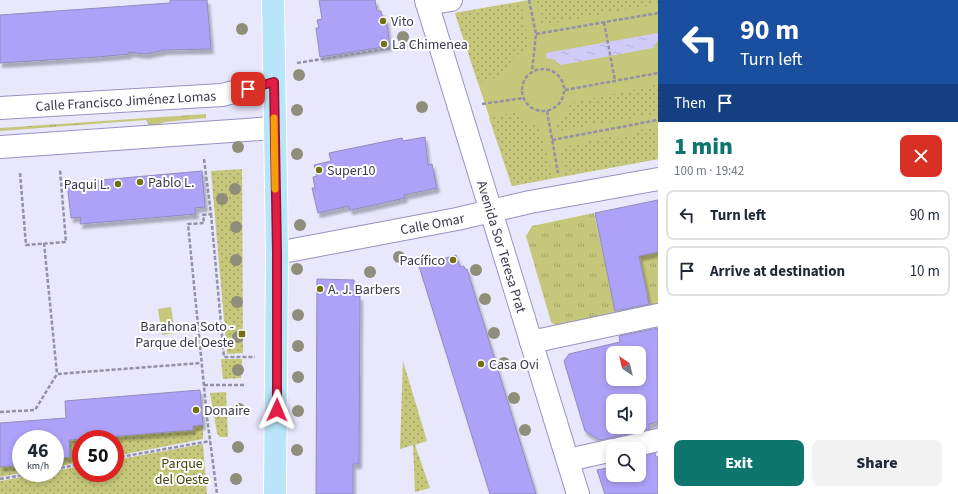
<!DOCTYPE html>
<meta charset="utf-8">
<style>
:root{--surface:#fff;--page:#f2f2f3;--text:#1f2937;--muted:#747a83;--line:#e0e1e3;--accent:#0f766e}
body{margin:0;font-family:"Source Sans 3",sans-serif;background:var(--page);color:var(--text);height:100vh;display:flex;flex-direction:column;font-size:15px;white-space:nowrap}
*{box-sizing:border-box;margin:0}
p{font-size:13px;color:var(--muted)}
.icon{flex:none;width:22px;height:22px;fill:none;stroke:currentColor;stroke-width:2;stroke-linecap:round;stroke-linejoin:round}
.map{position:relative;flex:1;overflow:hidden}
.panel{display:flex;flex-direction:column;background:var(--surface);width:300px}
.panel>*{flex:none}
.banner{background:#1a4fa0;color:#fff;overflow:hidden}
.needle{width:26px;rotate:325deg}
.buttons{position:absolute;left:606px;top:346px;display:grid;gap:8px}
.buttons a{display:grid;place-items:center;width:40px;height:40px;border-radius:8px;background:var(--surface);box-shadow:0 2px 6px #0003;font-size:20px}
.speed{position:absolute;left:12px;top:430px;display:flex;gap:8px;font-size:20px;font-weight:700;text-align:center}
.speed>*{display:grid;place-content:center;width:52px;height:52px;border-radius:50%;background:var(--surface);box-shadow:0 2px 6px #0003;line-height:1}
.speed small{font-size:10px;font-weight:400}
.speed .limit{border:6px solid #d22;background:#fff;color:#111}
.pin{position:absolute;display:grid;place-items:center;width:34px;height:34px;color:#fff;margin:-17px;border-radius:8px;box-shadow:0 2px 6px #0006}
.me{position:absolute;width:44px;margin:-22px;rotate:1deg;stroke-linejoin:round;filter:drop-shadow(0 0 3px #0008)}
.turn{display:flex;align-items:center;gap:14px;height:84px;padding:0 16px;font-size:18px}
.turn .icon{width:52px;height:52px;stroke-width:2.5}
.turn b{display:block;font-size:28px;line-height:34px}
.then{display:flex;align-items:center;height:38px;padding:0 16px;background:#0003;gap:8px;font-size:15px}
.round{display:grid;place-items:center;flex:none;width:42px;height:42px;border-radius:8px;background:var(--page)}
.summary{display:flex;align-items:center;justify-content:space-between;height:68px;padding:0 16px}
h1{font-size:24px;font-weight:800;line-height:30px;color:var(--accent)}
.primary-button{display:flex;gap:8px;margin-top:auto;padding:8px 16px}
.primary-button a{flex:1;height:46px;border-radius:8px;background:var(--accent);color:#fff;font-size:16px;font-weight:800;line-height:46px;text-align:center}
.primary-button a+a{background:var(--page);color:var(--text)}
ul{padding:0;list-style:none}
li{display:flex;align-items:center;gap:12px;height:50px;margin:0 8px 6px;padding:0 8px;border:2px solid var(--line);border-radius:8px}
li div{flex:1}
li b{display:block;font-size:15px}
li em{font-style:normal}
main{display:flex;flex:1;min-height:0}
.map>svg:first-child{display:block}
.grass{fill:url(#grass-tufts)}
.park{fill:#c5c77a}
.garden{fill:url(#garden-dots)}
.water{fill:url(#water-ripples)}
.building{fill:#ada2f7;stroke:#918cbc;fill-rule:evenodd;filter:url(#shadow)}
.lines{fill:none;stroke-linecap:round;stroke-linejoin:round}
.minor-casing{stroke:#9792c2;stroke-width:24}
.major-casing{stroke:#fff;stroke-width:24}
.path{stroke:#9391a6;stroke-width:2.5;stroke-dasharray:4 2;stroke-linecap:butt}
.minor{stroke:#fff;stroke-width:22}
.major{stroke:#b8e5fa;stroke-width:22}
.tree{fill:#8e8e7a}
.route-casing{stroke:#92132f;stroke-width:10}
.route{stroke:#e11d48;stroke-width:7}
.slow{stroke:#f59e0b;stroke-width:7}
.poi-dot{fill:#717114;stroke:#fff;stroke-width:1.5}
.labels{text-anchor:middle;stroke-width:4;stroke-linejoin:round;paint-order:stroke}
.poi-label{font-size:14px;fill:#3b394e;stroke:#fff;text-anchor:start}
.street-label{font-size:14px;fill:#3b394e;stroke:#fff}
.park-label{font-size:14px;fill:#454510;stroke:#fff}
</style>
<main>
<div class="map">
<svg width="658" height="494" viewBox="0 0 658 494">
<defs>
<pattern id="grass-tufts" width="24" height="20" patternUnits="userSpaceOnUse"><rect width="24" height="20" fill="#c5c77a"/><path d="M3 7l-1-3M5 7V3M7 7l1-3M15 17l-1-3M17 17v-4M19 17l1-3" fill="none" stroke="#a1a366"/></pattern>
<pattern id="garden-dots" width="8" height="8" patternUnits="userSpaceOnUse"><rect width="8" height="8" fill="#c5c77a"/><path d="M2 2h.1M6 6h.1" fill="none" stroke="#a1a366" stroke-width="1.8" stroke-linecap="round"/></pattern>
<pattern id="water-ripples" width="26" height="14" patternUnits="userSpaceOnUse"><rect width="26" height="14" fill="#d0ccf7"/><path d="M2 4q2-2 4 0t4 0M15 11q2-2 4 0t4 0" fill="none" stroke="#b4b0d5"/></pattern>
<filter id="shadow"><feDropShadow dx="2.5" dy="4.5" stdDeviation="1" flood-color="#0004"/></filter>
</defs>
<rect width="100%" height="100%" fill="#e8e7fc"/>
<path class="grass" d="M206 114V118L165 122 150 127 146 120 0 131V128Z
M594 213 616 315 560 328 551 322 526 236 532 226Z
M658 252V306L650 308 639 256Z"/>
<path class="park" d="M529 0H658V159L512 186 455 13Z
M171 307 175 333 162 335 158 309Z"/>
<path class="garden" d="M536 0H658V4L542 25Z
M521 2 529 46 512 59 505 75 478 83 455 13Z
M656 85 658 87V114L558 131 556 124 564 116 571 103Z
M516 112 525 120 540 128 553 178 512 186 489 118Z
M658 126V159L565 176 559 147 588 144V141L614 135 615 139 636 134 635 131Z
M242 169 243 353 227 354 211 171Z
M221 359H242L241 378 223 379Z
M403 361 427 441 415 445 430 488 415 492 413 445 400 449Z
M226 392 228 437H220L217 433 210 393Z
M203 425V439L115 456V439H84L193 430V426Z
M77 437 78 440 81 439V462L55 467V462H61V458L70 457 68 438Z
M203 444 207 494H0V481L45 473H55V471L81 466V473H115V460Z
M21 465V473L0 477V467Z"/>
<path class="water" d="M658 33V40L653 48 561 65 554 60 547 58 546 53Z"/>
<path class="building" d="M170 0H207L211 49 165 50 146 54 129 52V54L97 57 0 63V15L170 3Z
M319 0H375L377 11H381L383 19 386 18 390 46 320 57 316 28H319L317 20 322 19Z
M425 137 428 165 432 164 437 188 404 195 405 198 370 206 350 210 349 206 318 213 312 188H315L313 177 317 176 314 165 331 161 329 153 402 138 403 141Z
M202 171 205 207 195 208 196 214 80 224 81 217 71 218 67 183Z
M658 200V252L639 256 649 304 615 311 595 213Z
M456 255 460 267 464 266 465 269H467L536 494H490L419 266Z
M317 279 354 280V296H360L359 464H353V494H316Z
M658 328V422L649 424 650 429 600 440 585 431 564 361 569 354 620 342 619 336ZM613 353H639V379H613ZM613 401H639V427H613Z
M200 390 203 425 193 426V430L69 440 70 457 61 458V462H55V439H21V465L0 467V423L66 418 65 401Z
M655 453 656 457H658V494H605L597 470 613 467V475H639V457Z"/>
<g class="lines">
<g class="minor-casing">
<g id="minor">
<path id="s1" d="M426 0 578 494"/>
<path d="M427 4 451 0"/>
<path id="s2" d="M0 108 222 95 273 82"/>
<path d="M0 147 274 128"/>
<path id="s3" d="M277 253 457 219 530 202 658 179"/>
<path d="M531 342 658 315"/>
<path d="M619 449 658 440"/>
<path d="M568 460 613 450"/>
</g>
</g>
<g class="major-casing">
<path id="major" d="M273 0 277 253 275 494"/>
</g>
<path class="path" d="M529 0 536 34 532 71
M604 22 615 81
M536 34 658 13
M297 63 416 44
M522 90a21 21 0 1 1 42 0a21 21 0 1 1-42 0Z
M565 90 658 73
M482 104 523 98
M547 111 558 173
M552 140 658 120
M204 159 211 214 203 215 204 223 188 224 207 417 217 494
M20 173 26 245 66 242 60 170
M211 214 224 357H255
M44 243 57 374
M204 385H246
M0 412 35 410 57 374 201 363
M115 458 210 441
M55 469 81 464
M0 479 34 473"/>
<use href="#minor" class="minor"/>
<use href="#major" class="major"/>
</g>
<g class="tree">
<circle cx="242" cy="29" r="6"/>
<circle cx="403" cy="37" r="6"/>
<circle cx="299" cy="75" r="6"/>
<circle cx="422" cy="107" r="6"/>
<circle cx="297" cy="110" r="6"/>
<circle cx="238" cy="147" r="6"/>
<circle cx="297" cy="154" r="6"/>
<circle cx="235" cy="189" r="6"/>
<circle cx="222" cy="199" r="6"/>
<circle cx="300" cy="225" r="6"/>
<circle cx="236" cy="227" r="6"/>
<circle cx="399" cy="257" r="6"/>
<circle cx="236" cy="260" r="6"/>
<circle cx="297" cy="269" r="6"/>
<circle cx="476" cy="270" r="6"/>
<circle cx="370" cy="272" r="6"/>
<circle cx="485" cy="299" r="6"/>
<circle cx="237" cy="302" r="6"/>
<circle cx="298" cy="315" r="6"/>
<circle cx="494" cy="333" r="6"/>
<circle cx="238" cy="337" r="6"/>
<circle cx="298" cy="346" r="6"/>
<circle cx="504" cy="363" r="6"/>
<circle cx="238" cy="370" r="6"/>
<circle cx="298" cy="377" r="6"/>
<circle cx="514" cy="398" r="6"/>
<circle cx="239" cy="409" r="6"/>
<circle cx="298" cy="411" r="6"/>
<circle cx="525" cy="430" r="6"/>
<circle cx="238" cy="447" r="6"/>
<circle cx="297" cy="450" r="6"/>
<circle cx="236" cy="479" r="6"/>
</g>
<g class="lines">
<g class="route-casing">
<path id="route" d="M248 89 274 82 277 253V410"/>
</g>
<use href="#route" class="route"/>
<path class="slow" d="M274 118 275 189"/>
</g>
<g class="poi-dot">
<circle cx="383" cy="21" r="4"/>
<circle cx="384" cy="44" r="4"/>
<circle cx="319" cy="170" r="4"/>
<circle cx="140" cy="182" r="4"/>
<circle cx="118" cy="184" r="4"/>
<circle cx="453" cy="260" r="4"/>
<circle cx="320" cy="289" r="4"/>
<rect x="238" y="330" width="8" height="8" rx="2"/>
<circle cx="481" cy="364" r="4"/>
<circle cx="196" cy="410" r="4"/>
</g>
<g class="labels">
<g class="poi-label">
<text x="391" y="26">Vito</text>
<text x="392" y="49">La Chimenea</text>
<text x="327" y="175">Super10</text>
<text x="148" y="187">Pablo L.</text>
<text x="110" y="189" text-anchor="end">Paqui L.</text>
<text x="445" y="265" text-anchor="end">Pacífico</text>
<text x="328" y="294">A. J. Barbers</text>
<text x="234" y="331" text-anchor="end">Barahona Soto -<tspan x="234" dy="16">Parque del Oeste</tspan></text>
<text x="489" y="369">Casa Ovi</text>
<text x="204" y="415">Donaire</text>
</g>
<g class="street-label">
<text dy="5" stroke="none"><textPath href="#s2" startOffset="126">Calle Francisco Jiménez Lomas</textPath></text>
<text dy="5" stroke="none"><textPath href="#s3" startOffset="158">Calle Omar</textPath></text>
<text dy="5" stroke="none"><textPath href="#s1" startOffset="258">Avenida Sor Teresa Prat</textPath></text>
</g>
<g class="park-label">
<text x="182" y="468">Parque<tspan x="182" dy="16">del Oeste</tspan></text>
</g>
</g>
</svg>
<div class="buttons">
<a><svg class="needle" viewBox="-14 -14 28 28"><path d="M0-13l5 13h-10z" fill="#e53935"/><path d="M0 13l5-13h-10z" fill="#747a83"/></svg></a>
<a><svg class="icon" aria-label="sound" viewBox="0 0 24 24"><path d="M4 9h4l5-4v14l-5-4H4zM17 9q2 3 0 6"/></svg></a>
<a><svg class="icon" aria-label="search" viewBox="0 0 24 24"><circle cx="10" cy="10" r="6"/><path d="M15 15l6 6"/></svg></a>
</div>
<div class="speed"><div>46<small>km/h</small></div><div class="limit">50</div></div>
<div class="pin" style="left:248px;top:89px;background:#d93025"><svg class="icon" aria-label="arrive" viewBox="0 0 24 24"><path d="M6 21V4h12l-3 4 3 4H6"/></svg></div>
<svg class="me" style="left:277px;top:410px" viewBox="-20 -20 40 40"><path d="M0-17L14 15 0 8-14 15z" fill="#e11d48" stroke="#fff" stroke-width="4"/></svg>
</div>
<section class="panel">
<div class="banner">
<div class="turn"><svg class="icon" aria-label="left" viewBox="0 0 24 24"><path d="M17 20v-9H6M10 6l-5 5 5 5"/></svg><div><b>90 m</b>Turn left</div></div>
<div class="then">Then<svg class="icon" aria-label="arrive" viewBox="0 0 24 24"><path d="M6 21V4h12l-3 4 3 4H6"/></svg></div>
</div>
<div class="summary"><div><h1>1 min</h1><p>100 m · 19:42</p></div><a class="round" style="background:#d93025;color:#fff"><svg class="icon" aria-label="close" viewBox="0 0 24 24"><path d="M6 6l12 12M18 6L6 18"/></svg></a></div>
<ul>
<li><svg class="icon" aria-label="left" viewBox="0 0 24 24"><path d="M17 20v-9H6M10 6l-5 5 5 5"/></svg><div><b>Turn left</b></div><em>90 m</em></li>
<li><svg class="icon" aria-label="arrive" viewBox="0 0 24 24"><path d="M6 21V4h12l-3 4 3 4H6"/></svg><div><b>Arrive at destination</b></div><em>10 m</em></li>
</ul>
<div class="primary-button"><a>Exit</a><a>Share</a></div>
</section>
</main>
